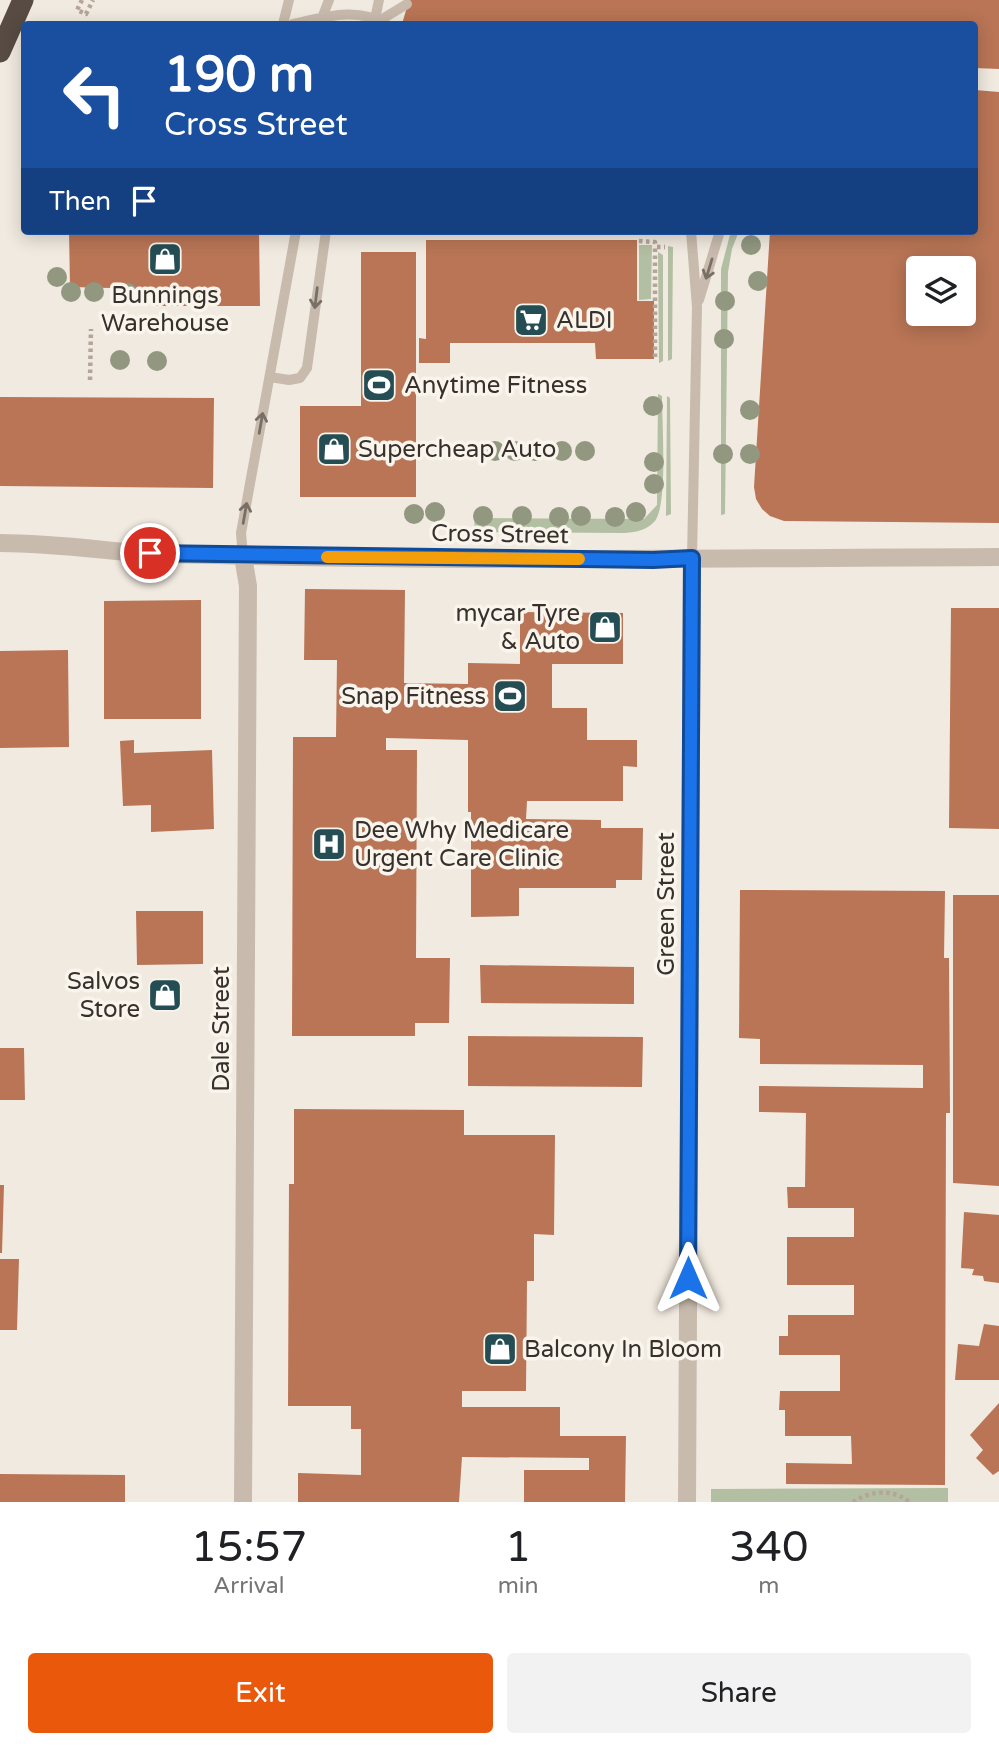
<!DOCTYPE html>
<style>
:root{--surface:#fff;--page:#f2f2f2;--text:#202124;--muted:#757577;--accent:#ea580c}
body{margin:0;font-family:"Varela Round",sans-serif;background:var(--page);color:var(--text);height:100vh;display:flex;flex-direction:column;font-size:26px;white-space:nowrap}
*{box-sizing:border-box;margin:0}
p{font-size:23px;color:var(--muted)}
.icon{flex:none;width:38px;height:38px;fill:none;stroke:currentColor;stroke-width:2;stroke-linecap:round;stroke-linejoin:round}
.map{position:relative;height:1502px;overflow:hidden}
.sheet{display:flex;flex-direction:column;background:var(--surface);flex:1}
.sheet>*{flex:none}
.guide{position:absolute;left:21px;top:21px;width:957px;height:214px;border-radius:7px;box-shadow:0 4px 18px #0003;background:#1a4fa0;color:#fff;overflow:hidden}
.buttons{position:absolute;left:906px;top:256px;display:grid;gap:14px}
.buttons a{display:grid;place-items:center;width:70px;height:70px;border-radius:7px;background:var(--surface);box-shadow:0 4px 18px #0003;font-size:35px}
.pin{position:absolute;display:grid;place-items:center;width:60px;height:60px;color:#fff;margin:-30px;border:4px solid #fff;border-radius:50%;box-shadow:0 2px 7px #0007}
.me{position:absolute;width:77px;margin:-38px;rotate:0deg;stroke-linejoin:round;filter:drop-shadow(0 0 5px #0008)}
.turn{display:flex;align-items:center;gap:24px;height:147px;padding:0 28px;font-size:32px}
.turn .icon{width:91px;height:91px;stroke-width:2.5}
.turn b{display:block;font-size:49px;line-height:60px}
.then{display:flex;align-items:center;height:66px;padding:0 28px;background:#0003;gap:14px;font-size:26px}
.eta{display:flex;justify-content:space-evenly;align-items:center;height:119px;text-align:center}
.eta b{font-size:42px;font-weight:600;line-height:49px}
.button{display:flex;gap:14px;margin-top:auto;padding:14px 28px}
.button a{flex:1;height:80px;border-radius:7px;background:var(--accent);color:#fff;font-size:28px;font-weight:600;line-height:80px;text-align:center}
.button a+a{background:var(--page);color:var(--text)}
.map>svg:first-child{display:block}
.green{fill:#b3bfa2}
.building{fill:#b97556;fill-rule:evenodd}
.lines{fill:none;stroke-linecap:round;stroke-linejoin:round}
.path{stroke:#b4a598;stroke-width:4.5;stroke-dasharray:3.5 3.5;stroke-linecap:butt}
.lane{stroke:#c8bbad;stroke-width:10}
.street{stroke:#c8bbad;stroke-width:18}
.highway{stroke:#574b43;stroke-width:21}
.tree{fill:#929780}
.oneway{stroke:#786f66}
.route-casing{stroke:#114b97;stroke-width:18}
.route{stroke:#1a73e8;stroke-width:12}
.slow{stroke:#f59e0b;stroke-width:12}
.labels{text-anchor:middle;stroke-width:7;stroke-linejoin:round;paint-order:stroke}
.poi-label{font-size:24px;fill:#37302b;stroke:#f9f4ec;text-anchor:start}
.street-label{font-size:24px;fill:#37302b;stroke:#f9f4ec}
</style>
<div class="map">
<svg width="999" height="1502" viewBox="0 0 999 1502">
<rect width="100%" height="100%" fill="#f1eae0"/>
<path class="green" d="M731 231H739L732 249 728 272 725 514 721 515V269Z
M639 245H652L651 299 639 300Z
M668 246 673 247 672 359 668 361Z
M658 252 663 255V361L659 363Z
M658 394 662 396C662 421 668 504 655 521 647 530 637 532 625 533L475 532 474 518 644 519 657 505Z
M667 396 670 398 671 514 666 516Z
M948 1488V1502H711V1489Z"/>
<path class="building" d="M409 0H999V69L975 68V24H402Z
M975 90 999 92V523L784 521 770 516 762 509 756 499 754 487 770 231H975ZM919 268H964V313H919Z
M69 231H259L260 306H152V289L70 287Z
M426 240H637V301H654V359H596L595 343H450V363H419V338L426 339Z
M361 252H416V497H300V406H361Z
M0 397 214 398 213 488 0 486Z
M305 589 405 590 404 683 468 684V663L520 664V612L623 613V664H552V708H587V740H637V767L623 766V801H527L526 819 601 820V828H643L642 880H616V888H519V916L471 917V812H468V740L386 738V750H417L416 958H450L449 1023H415V1036H292L293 737H336L337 660H304Z
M201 600V719H104V601Z
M951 608H999V829L949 828Z
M68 650 69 747 0 748V651Z
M134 740V753L212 750 214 829 151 832V805L123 806 120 741Z
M740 890 945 891 944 958H949L950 1113H946L945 1485 786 1484V1463L852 1464 851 1436H785V1410H779L780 1391H840V1355H779V1336H788V1315H854V1285H787V1237H854V1208H788L787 1187H805L806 1113 759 1112V1086L923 1088V1065L760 1064V1039L739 1038Z
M953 895H999V1186L953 1183Z
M136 911H203V964L137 965Z
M480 965 634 967V1004L481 1003Z
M468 1036 643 1037 642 1087 468 1086Z
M0 1048H24L25 1100H0Z
M294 1109 464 1110V1135H555L554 1235 534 1234V1281H527L526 1391H462V1407H560V1436H626L625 1502H524V1470H589V1458L462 1457 459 1502H298V1473L361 1475V1429H351V1406H288L289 1184H294Z
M0 1185H4L2 1253H0Z
M964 1212 999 1215V1283L984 1281 983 1276 972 1275 974 1269 961 1268Z
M0 1259H19L17 1330H0Z
M984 1324 999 1326V1380H955L958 1344 979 1346Z
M999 1403V1471L993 1475 976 1458 983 1450 970 1435Z
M0 1474 125 1475V1502H0Z"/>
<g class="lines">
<path class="path" d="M82 0 77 10 86 14 93 0
M639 241 655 242V247
M655 357V247H665
M90 380 91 329
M853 1502C869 1491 893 1488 909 1502"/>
<path class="lane" d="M322 18 329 0
M375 19 379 0
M379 21 407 4
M283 24 289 0
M293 24C322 18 357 6 384 24
M691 231 697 307 692 558
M699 300 720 231
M270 377 289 380 300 378 307 368 326 231
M243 556 241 533 296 231"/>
<path class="street" d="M0 543C43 543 84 548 126 552 156 554 186 555 216 555 477 562 738 558 999 557
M243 556 248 586 243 1502
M687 1502 692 558"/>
<path class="highway" d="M0 52 23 0"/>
</g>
<g class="tree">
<circle cx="751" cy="245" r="10"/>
<circle cx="57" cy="277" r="10"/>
<circle cx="758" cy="281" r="10"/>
<circle cx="71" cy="292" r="10"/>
<circle cx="94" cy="292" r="10"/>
<circle cx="128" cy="293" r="10"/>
<circle cx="725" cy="301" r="10"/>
<circle cx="724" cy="339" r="10"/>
<circle cx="120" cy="360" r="10"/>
<circle cx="157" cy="361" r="10"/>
<circle cx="653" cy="406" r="10"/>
<circle cx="750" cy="410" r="10"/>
<circle cx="495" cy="451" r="10"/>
<circle cx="515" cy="451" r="10"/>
<circle cx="535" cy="451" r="10"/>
<circle cx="562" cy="451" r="10"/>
<circle cx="585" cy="451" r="10"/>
<circle cx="723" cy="454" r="10"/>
<circle cx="750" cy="454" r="10"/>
<circle cx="654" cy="462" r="10"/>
<circle cx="654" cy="484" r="10"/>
<circle cx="435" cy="512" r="10"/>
<circle cx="636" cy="512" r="10"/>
<circle cx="414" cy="514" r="10"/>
<circle cx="483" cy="516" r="10"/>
<circle cx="522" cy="516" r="10"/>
<circle cx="581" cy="516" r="10"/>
<circle cx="559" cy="517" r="10"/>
<circle cx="615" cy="517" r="10"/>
</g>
<defs><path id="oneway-shaft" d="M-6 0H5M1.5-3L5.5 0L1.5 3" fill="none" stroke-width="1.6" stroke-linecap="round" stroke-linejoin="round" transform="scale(1.75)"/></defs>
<g class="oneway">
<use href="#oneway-shaft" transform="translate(709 269) rotate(107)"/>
<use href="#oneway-shaft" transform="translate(316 298) rotate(97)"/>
<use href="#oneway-shaft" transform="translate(261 423) rotate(-80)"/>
<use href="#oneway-shaft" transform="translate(245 513) rotate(-80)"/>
</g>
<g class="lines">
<g class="route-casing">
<path id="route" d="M150 553 653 560 692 558 688 1278"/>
</g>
<use href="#route" class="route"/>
<path class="slow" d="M327 557 579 559"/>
</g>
<defs>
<g id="shop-square" transform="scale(1.75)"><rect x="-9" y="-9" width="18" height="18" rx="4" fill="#254e54" stroke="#f9f4ec"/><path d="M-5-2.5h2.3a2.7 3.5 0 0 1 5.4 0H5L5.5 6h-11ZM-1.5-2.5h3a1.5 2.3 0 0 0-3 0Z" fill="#fff"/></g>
<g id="supermarket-square" transform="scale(1.75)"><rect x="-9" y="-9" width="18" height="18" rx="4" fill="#254e54" stroke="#f9f4ec"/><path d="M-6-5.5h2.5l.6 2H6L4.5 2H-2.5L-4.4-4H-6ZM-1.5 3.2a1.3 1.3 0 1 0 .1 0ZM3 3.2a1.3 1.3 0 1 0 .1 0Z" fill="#fff"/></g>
<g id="stadium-square" transform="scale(1.75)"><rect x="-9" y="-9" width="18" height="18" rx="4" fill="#254e54" stroke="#f9f4ec"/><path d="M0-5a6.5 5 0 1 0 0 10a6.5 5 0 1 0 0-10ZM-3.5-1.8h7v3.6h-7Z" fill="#fff"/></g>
<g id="hospital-square" transform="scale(1.75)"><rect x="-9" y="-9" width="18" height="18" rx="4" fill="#254e54" stroke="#f9f4ec"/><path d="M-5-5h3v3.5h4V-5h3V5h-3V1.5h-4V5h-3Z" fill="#fff"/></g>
</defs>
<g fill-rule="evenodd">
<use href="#shop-square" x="165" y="259"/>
<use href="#supermarket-square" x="531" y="320"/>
<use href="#stadium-square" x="379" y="385"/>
<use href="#shop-square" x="334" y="449"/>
<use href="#shop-square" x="605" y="627"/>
<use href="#stadium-square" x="510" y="696"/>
<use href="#hospital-square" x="329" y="844"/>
<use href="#shop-square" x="165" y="995"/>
<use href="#shop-square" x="500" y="1349"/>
</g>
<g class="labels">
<g class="poi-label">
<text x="165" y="303" text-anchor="middle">Bunnings<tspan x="165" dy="28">Warehouse</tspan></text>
<text x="556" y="328">ALDI</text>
<text x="404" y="393">Anytime Fitness</text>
<text x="358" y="457">Supercheap Auto</text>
<text x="580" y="621" text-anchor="end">mycar Tyre<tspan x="580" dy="28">&amp; Auto</tspan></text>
<text x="486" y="704" text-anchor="end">Snap Fitness</text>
<text x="354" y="838">Dee Why Medicare<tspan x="354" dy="28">Urgent Care Clinic</tspan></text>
<text x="140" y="989" text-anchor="end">Salvos<tspan x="140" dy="28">Store</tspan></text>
<text x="524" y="1357">Balcony In Bloom</text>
</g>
<g class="street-label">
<text transform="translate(500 534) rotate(1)" y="8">Cross Street</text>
<text transform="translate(666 904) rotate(-90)" y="8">Green Street</text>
<text transform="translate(221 1029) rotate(-90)" y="8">Dale Street</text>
</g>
</g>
</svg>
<div class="buttons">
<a><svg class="icon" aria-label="layers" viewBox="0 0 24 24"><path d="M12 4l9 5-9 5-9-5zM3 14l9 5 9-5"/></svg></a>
</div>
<div class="pin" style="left:150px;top:553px;background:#d93025"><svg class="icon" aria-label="arrive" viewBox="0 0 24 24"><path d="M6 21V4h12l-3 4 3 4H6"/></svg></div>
<svg class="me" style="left:688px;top:1278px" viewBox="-20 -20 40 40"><path d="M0-17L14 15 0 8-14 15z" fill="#1a73e8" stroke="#fff" stroke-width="4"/></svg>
<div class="guide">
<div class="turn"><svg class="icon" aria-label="left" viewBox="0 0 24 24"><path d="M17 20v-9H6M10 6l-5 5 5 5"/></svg><div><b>190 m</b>Cross Street</div></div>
<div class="then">Then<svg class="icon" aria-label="arrive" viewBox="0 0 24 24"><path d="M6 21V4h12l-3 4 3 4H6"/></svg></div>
</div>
</div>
<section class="sheet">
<div class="eta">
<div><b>15:57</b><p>Arrival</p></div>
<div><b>1</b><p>min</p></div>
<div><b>340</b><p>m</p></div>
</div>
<div class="button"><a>Exit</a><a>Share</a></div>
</section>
